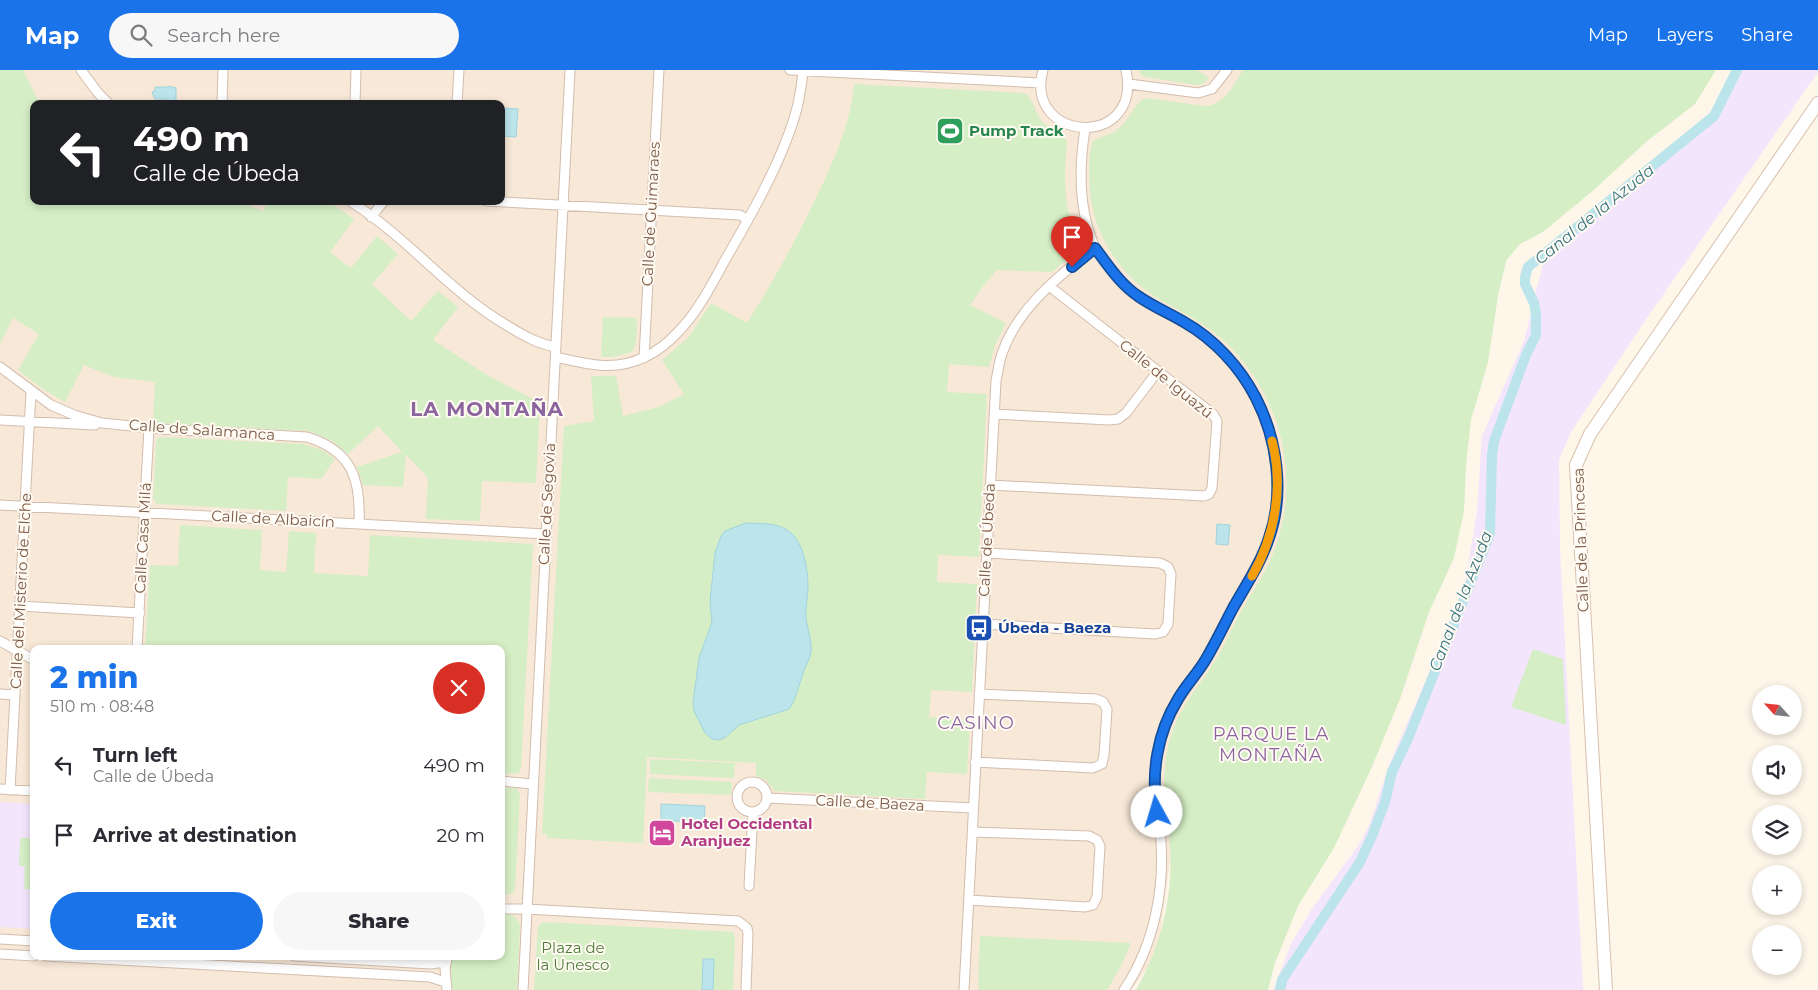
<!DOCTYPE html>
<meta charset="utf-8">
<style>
:root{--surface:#fff;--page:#f7f7f7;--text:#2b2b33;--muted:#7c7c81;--accent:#1a73e8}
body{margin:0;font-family:Montserrat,sans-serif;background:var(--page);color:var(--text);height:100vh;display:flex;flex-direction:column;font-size:19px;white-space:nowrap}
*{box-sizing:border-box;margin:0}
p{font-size:16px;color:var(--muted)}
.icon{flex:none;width:28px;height:28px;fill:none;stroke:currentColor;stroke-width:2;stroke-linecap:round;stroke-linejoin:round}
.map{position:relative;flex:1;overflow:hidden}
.details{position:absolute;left:30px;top:575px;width:475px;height:315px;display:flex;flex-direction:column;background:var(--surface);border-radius:10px;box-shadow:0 2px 8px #0003}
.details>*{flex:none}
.top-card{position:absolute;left:30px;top:30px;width:475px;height:105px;border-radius:10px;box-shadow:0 2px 8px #0003;background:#202124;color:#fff;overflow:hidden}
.needle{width:32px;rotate:297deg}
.controls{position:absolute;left:1752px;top:615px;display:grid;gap:10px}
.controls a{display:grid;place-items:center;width:50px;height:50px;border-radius:50%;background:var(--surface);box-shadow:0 2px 8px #0003;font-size:25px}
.pin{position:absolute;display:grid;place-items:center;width:42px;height:42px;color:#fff;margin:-51px -21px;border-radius:50% 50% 50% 0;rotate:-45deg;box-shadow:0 0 5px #0007}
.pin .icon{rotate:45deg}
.me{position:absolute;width:55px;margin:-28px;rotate:354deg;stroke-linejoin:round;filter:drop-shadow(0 0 4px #0008)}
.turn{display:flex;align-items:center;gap:18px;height:105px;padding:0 20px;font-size:22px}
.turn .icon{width:65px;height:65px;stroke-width:2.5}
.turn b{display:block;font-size:35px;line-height:42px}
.round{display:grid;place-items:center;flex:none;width:52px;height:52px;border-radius:26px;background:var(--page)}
.overview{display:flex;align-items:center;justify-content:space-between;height:85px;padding:0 20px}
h1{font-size:30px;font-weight:800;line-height:38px;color:var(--accent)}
.cta{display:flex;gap:10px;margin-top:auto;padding:10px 20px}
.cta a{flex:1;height:58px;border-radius:30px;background:var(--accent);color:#fff;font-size:20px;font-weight:800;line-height:58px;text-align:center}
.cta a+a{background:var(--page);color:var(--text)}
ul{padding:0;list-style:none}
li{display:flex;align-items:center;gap:15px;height:70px;padding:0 20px}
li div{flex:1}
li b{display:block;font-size:19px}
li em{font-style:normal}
header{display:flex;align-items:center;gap:30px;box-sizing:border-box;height:70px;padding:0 25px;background:var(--accent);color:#fff}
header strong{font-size:24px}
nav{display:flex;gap:28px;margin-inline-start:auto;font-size:18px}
.search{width:350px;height:45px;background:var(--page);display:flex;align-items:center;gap:12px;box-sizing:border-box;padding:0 18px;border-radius:28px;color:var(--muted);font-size:19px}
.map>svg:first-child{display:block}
.residential{fill:#f7e8d7;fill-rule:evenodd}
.education{fill:#f3e5fb}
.green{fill:#d6eec5}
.water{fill:#bbe4eb;stroke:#a0d4de}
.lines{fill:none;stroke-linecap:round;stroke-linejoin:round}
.canal{stroke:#bbe4eb;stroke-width:10}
.street-casing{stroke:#d3bdad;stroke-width:11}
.secondary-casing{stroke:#d9c0ac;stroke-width:14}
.street{stroke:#fff;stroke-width:9}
.secondary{stroke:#fff;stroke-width:12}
.route-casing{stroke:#114b97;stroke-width:12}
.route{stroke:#1a73e8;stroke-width:9}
.slow{stroke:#f59e0b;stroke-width:9}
.labels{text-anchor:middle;stroke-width:4;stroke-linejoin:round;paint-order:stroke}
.leisure-label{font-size:15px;font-weight:bold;fill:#27864d;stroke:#fffaf2;text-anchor:start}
.street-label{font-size:15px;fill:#7d5b49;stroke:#fffaf2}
.transit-label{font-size:15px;font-weight:bold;fill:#164399;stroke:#fffaf2;text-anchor:start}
.hotel-label{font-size:15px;font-weight:bold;fill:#b23c85;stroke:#fffaf2;text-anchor:start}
.park-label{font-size:15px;fill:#4f7d3c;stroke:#fffaf2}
.water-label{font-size:16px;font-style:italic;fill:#3a7683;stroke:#fffaf2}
.quarter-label{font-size:18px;letter-spacing:1px;fill:#8c659f;stroke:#fffaf2}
.district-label{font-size:20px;font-weight:bold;letter-spacing:1px;fill:#8c659f;stroke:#fffaf2}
</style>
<header>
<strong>Map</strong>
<div class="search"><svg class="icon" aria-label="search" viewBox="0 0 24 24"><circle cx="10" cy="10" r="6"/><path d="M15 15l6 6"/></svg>Search here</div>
<nav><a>Map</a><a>Layers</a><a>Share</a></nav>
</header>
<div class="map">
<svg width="1818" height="920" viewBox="0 0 1818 920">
<rect width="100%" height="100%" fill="#fef6e9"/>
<path class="residential" d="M0 0H1266L1215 250 1266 312 1296 379 1295 465 1178 728 1158 883 1131 920H0ZM34 34H501V131H34ZM34 579H501V886H34Z"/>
<path class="education" d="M1740 0H1818V2L1649 245 1571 362 1559 390 1560 478 1583 920H1273L1291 874 1310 842 1360 773 1370 753 1389 695 1463 525 1477 442 1482 366 1524 271 1544 189 1715 50Z
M0 732 34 734V859L0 857Z"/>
<path class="green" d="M0 0H23L40 34H34V131H238L263 141 268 131H328L354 149 330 182 351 198 377 166 398 184 372 214 411 251 438 221 458 237 433 270 487 305 540 333 536 413 482 411 480 451 426 449 428 408 406 385 403 417 363 415 357 397 402 382 378 356 348 384 331 370 309 361 153 353 155 312 114 307 84 295 65 332 43 319 18 300 39 264 13 248 0 274Z
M1139 0H1197L1209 8 1203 14 1197 15 1145 7 1140 4Z
M1243 0H1716L1695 34 1646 72 1595 119 1543 162 1520 174 1506 191 1498 226 1488 292 1471 350 1466 395 1464 441 1454 488 1429 542 1400 629 1371 699 1334 778 1298 836 1275 893 1268 920H1136C1163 873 1175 819 1169 765 1167 737 1161 711 1167 682 1175 641 1194 624 1215 591 1225 575 1232 557 1242 540 1250 525 1260 511 1268 495 1290 450 1292 396 1275 348 1264 319 1247 292 1224 271 1203 251 1178 241 1154 226 1118 203 1092 161 1090 118 1089 109 1088 78 1093 72 1096 68 1111 64 1116 61 1129 51 1135 31 1147 28L1204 36C1225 36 1233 15 1243 0Z
M854 14 1025 23C1033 29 1035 43 1042 51 1049 59 1061 63 1067 71 1067 81 1065 92 1065 102 1064 129 1070 153 1080 177L1079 180 1052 202 997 200 983 216 970 235 1006 253 995 275 989 297 949 294 947 322 987 324 979 487 938 485 937 512 977 514 972 622 931 620 929 647 970 650 967 704 927 702 925 729 775 721 766 710 756 706V693L647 687 643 773 547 768V764H542L564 356 594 351 591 306H616L623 346 659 337 684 324 662 290 688 268 711 233 747 253C772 214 795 172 815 130 833 93 850 56 854 14Z
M603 247 637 248 636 274 632 282 614 287H601Z
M161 367 304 374 322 380 335 389 321 409 288 407 286 441 157 434 153 429 156 372 157 368Z
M180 455 262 460 260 500 286 502 289 461 316 463 314 503 368 506 370 465 533 474 521 698 520 702 515 704 501 703V579H145L150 495 178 496Z
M1533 579 1563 589 1566 655 1511 637Z
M650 689 735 693 734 708 650 704Z
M649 708 732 712 731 725 648 722Z
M501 717 516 718 520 724 515 819 512 824 501 825Z
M20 768H34V819H24L25 796H19Z
M501 844C510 843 516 845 520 854L517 920H452L450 902 453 886H501Z
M542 852 733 862 735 868 733 920H534L538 857Z
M980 866 1131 873 1122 894 1107 920H978Z"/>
<path class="water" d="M168 16 176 18V30L167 32V29H155L152 22 155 21V17H168Z
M504 38 518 39 516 67 503 66Z
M746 453C761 454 779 452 791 463 804 474 808 500 808 517 808 527 805 537 806 548 807 559 812 569 811 582 810 590 805 596 803 603 799 615 796 629 789 639L739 655 726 667 719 670 712 669 705 663 694 641 693 633 699 588 712 552 710 532 715 483 721 466 725 461Z
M1217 454 1230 455 1228 475 1216 474Z
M661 734 705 736 704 753 661 750Z
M703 889H714L713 920H702Z"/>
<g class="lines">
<path class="canal" d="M1280 920 1282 910 1360 792 1372 766 1385 732 1392 702 1407 671 1490 464 1492 385 1494 371 1526 285 1536 265V244L1534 233 1525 214V207L1528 197 1714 46 1737 0"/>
<g class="street-casing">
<path id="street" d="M81 0 98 23 109 34
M790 0 1041 13
M1043 0C1023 72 1143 81 1126 0
M1129 14 1198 23 1212 19 1227 0
M222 34 223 0
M355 34 356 0
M457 34 459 0
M1085 59C1079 97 1078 138 1094 175 1099 185 1107 194 1114 203 1121 211 1129 220 1139 227 1159 240 1182 249 1202 264 1255 302 1281 369 1276 432 1273 474 1251 504 1232 540 1223 557 1215 575 1204 592 1184 621 1167 642 1159 678 1151 708 1156 730 1160 760 1166 815 1155 874 1124 920
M350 131C370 144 389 159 407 175 440 204 470 234 508 256 524 266 538 274 556 277
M486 131 740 145 748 150
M371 147 384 131
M556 287C587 294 614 302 645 287 658 281 668 273 678 262 697 243 711 216 724 192 750 147 784 88 797 38 800 25 802 13 803 0
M644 288 659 0
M0 297 51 335 74 345 102 353 161 359 307 367C352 381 361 409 359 453
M994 344 1109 350 1118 349 1126 343 1158 301
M0 350 95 355
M990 415 1204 426 1209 424 1212 418 1217 351 1213 344 1049 216
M0 435 546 464
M20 536 140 543
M983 554 1155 564 1163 562 1168 554 1171 504 1168 497 1160 493 986 483
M0 571 34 590
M137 579 149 358H145
M0 624 15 625
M975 692 1093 698 1102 694 1104 685 1107 639 1103 632 1096 629 979 624
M501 711 533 714
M737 727a15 15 0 1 1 30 0a15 15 0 1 1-30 0Z
M0 719 34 721
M10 720 31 322
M767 728 973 738
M749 816 753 742
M969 830 1085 837 1093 835 1097 827 1100 776 1097 770 1089 766 972 762
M501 839H527L738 851 747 858 748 864 746 920
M0 869 34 871
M0 884 34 886
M46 886 430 907 445 912
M294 886 430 894 446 892
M447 920 445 898 447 889
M523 920 570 0
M964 920 996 311C998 302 999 290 1003 281 1019 237 1059 206 1095 177"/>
</g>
<g class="secondary-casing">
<path id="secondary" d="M1606 920 1576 395 1590 364 1818 33"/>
</g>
<use href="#street" class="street"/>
<use href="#secondary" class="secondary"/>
</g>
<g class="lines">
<g class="route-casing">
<path id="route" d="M1072 197 1095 178C1108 195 1120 214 1138 226 1152 236 1169 243 1184 252 1214 269 1240 297 1256 328 1277 369 1285 423 1269 468 1261 493 1246 515 1233 538 1224 555 1216 572 1206 589 1198 603 1186 615 1178 629 1157 663 1151 703 1157 742"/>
</g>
<use href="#route" class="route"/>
<path class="slow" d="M1252 506C1275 466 1284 416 1272 371"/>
</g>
<defs>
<g id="stadium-square" transform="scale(1.4375)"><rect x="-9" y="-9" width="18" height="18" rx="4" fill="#2e9e5b" stroke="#fffaf2"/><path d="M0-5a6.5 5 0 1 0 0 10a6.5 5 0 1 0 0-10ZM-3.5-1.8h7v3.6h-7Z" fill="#fff"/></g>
<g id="bus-square" transform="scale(1.4375)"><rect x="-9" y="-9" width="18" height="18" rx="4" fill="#1a4fb4" stroke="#fffaf2"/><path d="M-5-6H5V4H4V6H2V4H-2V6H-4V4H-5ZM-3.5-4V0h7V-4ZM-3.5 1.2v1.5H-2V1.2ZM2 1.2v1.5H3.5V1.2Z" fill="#fff"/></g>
<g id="hotel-square" transform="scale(1.4375)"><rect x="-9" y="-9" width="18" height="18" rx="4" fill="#d1479c" stroke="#fffaf2"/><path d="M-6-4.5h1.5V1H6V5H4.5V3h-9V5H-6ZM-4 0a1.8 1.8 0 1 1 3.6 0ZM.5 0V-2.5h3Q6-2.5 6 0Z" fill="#fff"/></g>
</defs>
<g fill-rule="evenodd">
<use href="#stadium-square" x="950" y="61"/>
<use href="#bus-square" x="979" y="558"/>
<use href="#hotel-square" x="662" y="763"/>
</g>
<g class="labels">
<g class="leisure-label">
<text x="969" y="66">Pump Track</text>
</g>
<g class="street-label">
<text transform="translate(651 144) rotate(-87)" y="5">Calle de Guimaraes</text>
<text transform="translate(1166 309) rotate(39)" y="5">Calle de Iguazú</text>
<text transform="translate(202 360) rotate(4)" y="5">Calle de Salamanca</text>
<text transform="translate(547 434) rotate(-87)" y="5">Calle de Segovia</text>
<text transform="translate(273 449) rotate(3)" y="5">Calle de Albaicín</text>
<text transform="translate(143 468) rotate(-87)" y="5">Calle Casa Milá</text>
<text transform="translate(987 470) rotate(-87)" y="5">Calle de Úbeda</text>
<text transform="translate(1581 470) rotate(-92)" y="5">Calle de la Princesa</text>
<text transform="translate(21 521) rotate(-87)" y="5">Calle del Misterio de Elche</text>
<text transform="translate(870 733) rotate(3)" y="5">Calle de Baeza</text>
</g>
<g class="transit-label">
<text x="998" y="563">Úbeda - Baeza</text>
</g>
<g class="hotel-label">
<text x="681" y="759">Hotel Occidental<tspan x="681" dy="17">Aranjuez</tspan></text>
</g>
<g class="park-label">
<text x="573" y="883">Plaza de<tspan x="573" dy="17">la Unesco</tspan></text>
</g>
<g class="water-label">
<text transform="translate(1594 144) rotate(-39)" y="6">Canal de la Azuda</text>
<text transform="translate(1460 531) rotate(-69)" y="6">Canal de la Azuda</text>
</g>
<g class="quarter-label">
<text x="976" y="659">CASINO</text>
<text x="1271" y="670">PARQUE LA<tspan x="1271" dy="21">MONTAÑA</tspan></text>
</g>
<g class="district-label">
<text x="487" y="346">LA MONTAÑA</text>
</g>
</g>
</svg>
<div class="controls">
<a><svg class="needle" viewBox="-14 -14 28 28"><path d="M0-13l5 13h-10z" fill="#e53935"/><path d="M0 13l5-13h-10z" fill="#7c7c81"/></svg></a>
<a><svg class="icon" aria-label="sound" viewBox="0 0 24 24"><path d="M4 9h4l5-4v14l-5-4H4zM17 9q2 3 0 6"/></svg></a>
<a><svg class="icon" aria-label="layers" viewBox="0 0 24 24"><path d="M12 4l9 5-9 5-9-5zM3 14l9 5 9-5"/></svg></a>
<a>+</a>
<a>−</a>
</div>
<div class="pin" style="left:1072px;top:197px;background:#d93025"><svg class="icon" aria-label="arrive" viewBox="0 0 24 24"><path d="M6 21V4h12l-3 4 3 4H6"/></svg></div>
<svg class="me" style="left:1157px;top:742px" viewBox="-20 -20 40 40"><circle r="19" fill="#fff"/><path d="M0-13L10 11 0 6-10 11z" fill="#1a73e8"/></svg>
<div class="top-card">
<div class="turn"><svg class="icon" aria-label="left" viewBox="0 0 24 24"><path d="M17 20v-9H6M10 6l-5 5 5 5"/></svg><div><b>490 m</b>Calle de Úbeda</div></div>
</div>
<section class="details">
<div class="overview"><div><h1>2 min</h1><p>510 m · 08:48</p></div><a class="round" style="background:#d93025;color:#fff"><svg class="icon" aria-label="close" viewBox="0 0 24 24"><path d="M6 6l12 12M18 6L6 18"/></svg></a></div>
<ul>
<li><svg class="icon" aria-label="left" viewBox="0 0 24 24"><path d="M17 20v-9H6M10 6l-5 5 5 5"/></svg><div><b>Turn left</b><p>Calle de Úbeda</p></div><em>490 m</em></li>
<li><svg class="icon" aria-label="arrive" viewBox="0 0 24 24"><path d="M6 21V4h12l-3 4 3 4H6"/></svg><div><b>Arrive at destination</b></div><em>20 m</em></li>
</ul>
<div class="cta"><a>Exit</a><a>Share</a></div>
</section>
</div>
